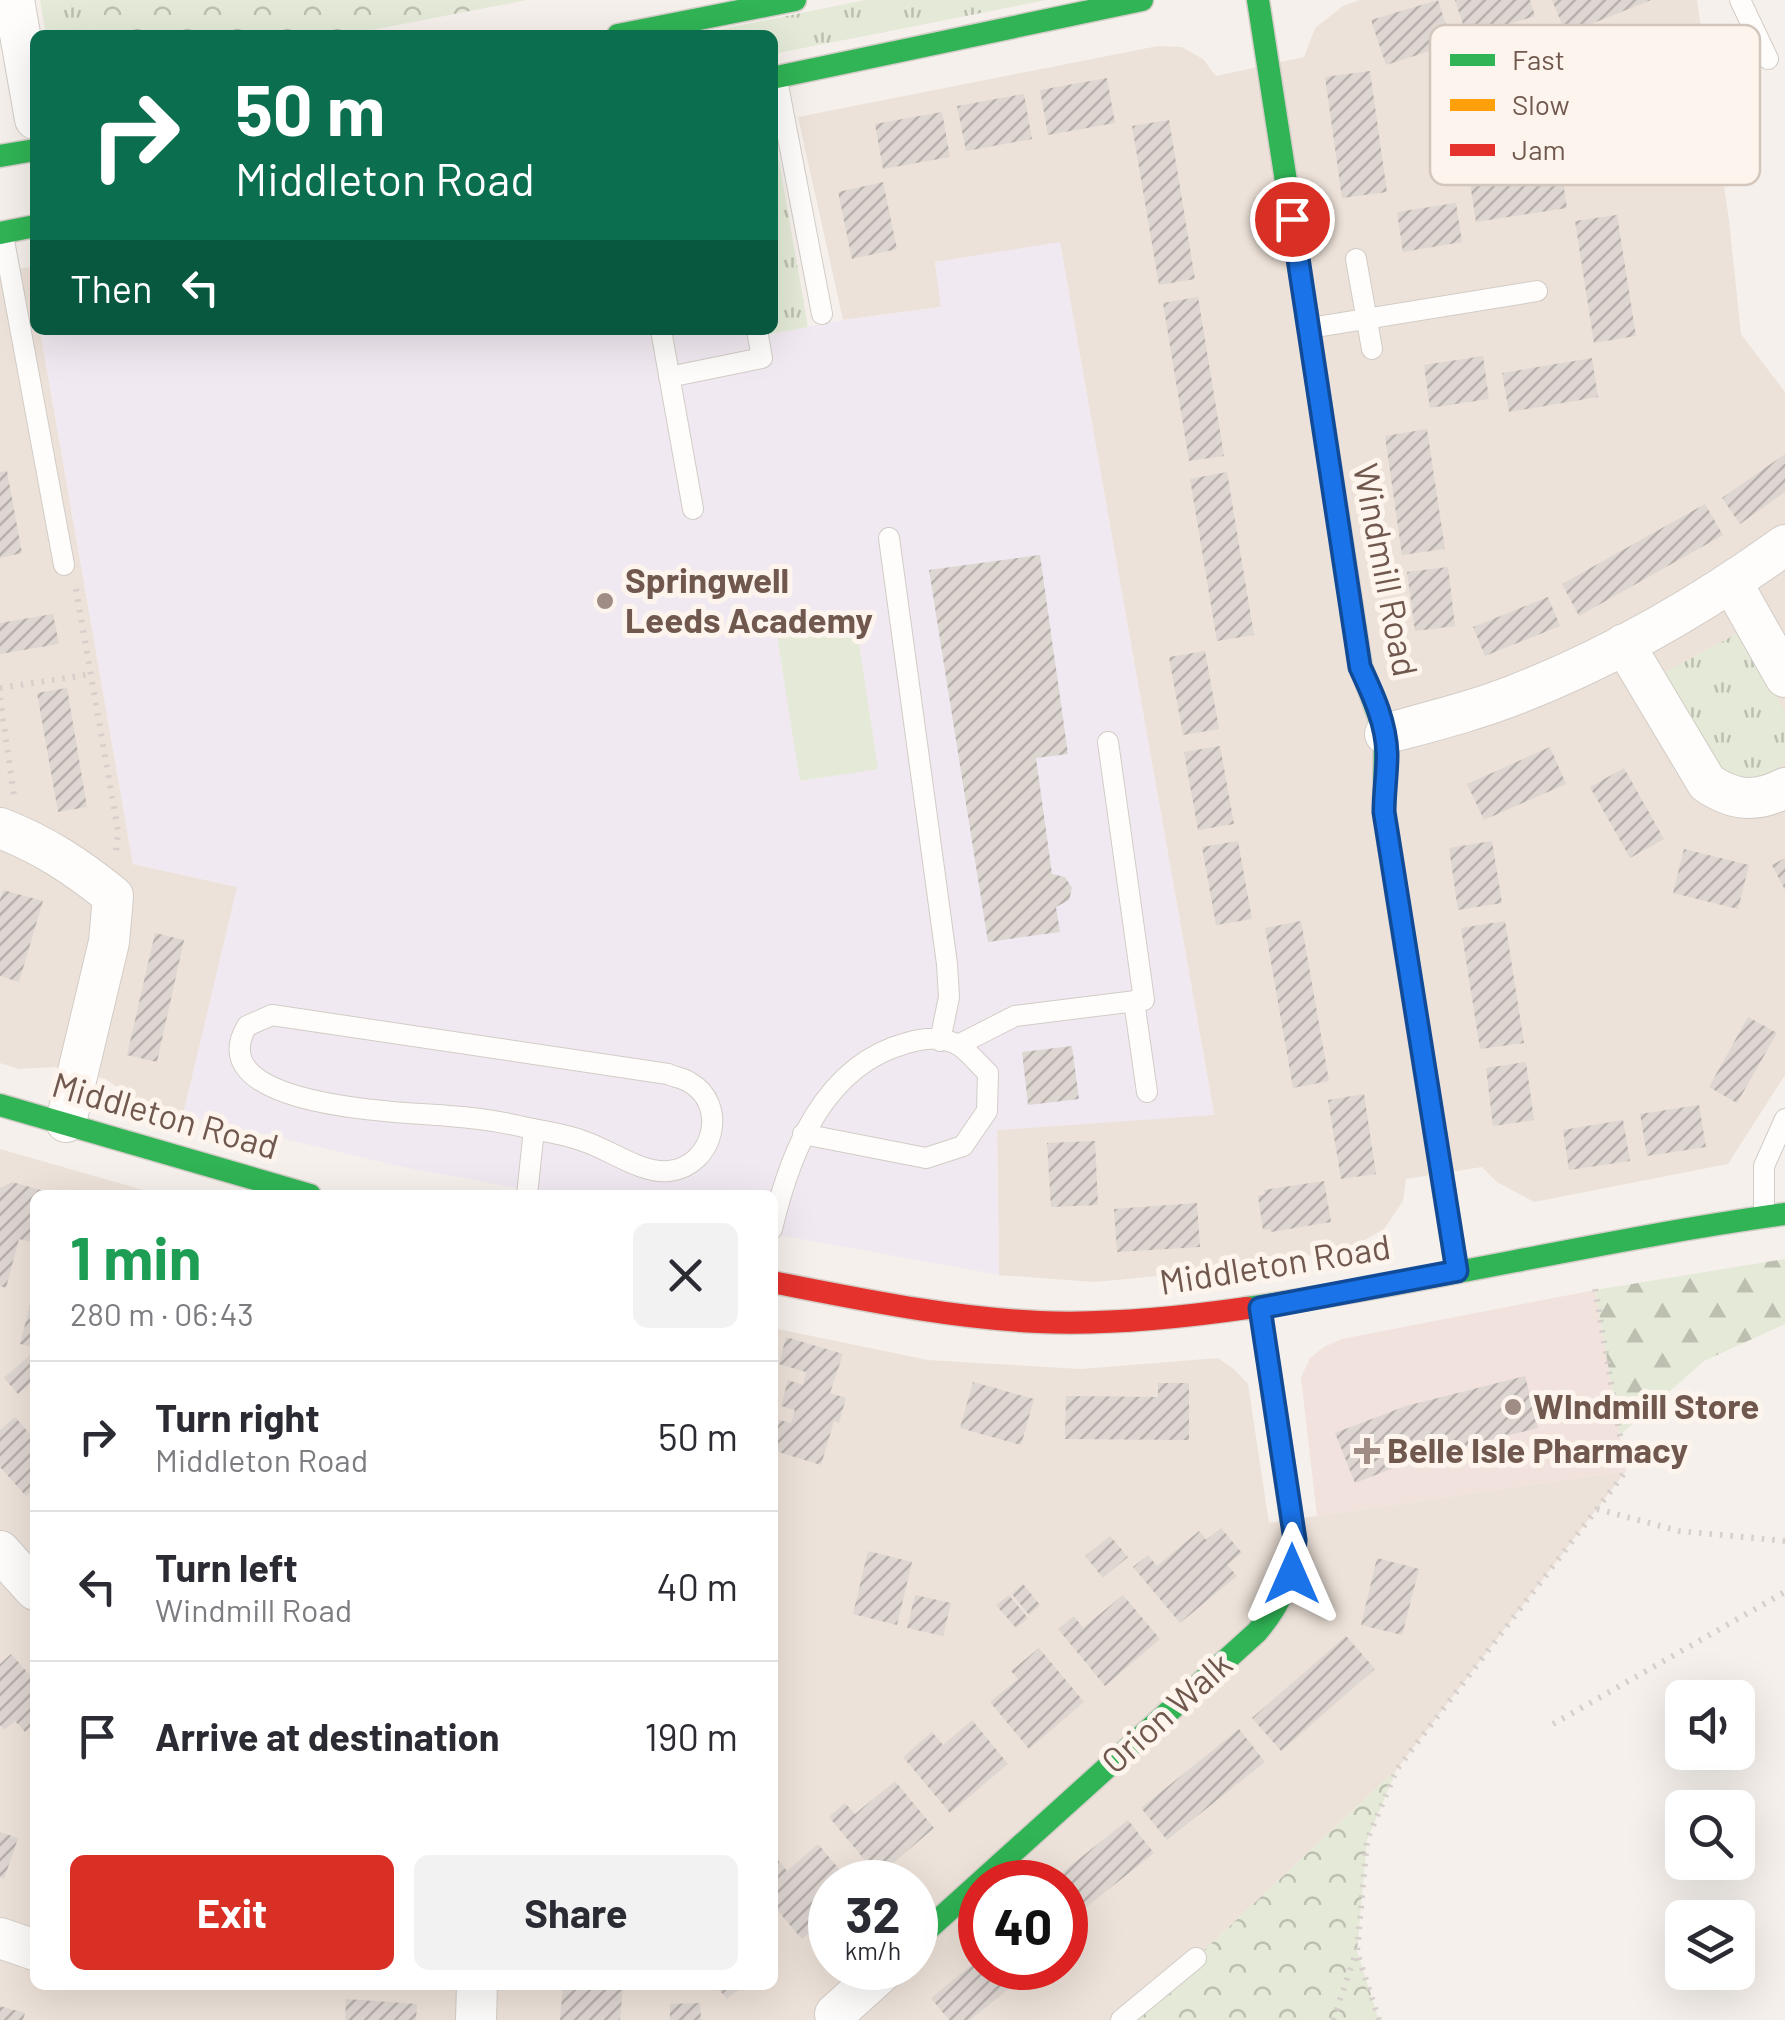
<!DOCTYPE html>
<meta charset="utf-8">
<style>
:root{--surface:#fff;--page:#f2f2f3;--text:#2b2b33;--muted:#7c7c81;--line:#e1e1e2;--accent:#d93025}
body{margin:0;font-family:Barlow,sans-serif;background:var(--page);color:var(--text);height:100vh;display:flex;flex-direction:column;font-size:38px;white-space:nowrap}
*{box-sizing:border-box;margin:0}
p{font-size:32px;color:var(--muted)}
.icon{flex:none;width:55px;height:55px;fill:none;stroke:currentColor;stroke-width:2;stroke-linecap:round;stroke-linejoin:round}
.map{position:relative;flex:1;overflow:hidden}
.panel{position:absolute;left:30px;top:1190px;width:748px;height:800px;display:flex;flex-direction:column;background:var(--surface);border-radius:15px;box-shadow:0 10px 40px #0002}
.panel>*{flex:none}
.top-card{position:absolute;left:30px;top:30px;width:748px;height:305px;border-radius:15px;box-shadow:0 10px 40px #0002;background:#0b6e4f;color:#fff;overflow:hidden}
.buttons{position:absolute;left:1665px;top:1680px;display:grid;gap:20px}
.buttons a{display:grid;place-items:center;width:90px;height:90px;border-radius:15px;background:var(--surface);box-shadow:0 10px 40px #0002;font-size:50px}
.speed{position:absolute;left:808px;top:1860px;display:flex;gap:20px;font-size:50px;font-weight:700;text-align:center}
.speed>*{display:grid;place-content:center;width:130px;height:130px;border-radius:50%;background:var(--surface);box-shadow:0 10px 40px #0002;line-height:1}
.speed small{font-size:25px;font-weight:400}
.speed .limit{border:15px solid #d22;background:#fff;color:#111}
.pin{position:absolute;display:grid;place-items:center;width:85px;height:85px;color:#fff;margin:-42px;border:5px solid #fff;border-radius:50%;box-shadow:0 2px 10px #0007}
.me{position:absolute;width:110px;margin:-55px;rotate:0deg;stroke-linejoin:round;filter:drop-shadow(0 0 8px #0008)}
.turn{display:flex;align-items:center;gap:35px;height:210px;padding:0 40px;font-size:45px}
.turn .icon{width:130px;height:130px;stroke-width:2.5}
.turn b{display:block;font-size:70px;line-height:85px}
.then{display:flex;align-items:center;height:95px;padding:0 40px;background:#0003;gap:20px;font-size:38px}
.round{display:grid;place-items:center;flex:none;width:105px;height:105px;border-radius:15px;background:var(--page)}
.headline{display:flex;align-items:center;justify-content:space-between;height:170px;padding:0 40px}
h1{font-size:60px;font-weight:700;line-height:75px;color:#1e9e55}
.cta{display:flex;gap:20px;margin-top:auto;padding:20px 40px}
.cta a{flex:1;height:115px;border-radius:15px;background:var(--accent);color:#fff;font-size:40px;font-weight:700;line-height:115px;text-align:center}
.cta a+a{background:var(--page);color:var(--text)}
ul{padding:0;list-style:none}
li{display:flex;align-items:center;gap:30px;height:150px;padding:0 40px;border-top:2px solid var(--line)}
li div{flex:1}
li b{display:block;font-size:38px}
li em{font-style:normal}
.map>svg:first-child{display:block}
.residential{fill:#ede2d9;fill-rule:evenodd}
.commercial{fill:#f2e2dd}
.education{fill:#f1e9f1}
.grass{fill:url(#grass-tufts)}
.forest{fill:url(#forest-firs)}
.park{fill:url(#park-crowns)}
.pitch{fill:#e4ead7}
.building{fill:url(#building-hatch)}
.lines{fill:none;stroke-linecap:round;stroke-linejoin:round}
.lane-casing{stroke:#d2ccc6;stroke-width:22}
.street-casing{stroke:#d2ccc6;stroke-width:42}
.fast-casing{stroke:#d4cdc8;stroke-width:25}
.slow-casing{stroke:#d4cdc8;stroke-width:25}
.jam-casing{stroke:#d4cdc8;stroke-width:25}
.path{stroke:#d6cfcb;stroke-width:6;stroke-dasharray:2.5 8;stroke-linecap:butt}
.lane{stroke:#fefdfc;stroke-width:20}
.street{stroke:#fefdfc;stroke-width:40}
.fast{stroke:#30b455;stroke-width:22}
.slow{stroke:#ff9f0a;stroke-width:22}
.jam{stroke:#e5322d;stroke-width:22}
.route-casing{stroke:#114b97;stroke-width:25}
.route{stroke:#1a73e8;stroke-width:18}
.poi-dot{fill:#9f8d85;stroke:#fdf5ed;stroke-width:4}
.labels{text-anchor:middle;stroke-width:10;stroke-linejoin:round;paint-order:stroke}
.street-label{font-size:35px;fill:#70584e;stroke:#fdf5ed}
.poi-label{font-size:35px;font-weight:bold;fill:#70584e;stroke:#fdf5ed;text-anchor:start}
.key{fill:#fdf5ed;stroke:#d3c6bd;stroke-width:2.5}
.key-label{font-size:28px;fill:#70584e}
</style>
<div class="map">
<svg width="1785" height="2020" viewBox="0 0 1785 2020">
<defs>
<pattern id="grass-tufts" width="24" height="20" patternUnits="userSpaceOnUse" patternTransform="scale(2.5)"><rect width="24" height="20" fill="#e4ead7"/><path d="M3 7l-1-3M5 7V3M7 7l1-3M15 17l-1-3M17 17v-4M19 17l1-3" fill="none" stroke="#bdc0b1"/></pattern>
<pattern id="forest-firs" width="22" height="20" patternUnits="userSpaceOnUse" patternTransform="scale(2.5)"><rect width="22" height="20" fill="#e4ead7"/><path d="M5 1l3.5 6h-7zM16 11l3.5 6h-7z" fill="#bdc0b1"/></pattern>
<pattern id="park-crowns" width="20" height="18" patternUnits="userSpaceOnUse" patternTransform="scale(2.5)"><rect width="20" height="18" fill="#e4ead7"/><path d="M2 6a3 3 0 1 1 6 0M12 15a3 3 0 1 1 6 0" fill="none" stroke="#bdc0b1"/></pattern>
<pattern id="building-hatch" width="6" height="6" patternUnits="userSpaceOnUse" patternTransform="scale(2.5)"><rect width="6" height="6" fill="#ded6d1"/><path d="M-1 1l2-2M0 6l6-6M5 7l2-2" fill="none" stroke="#b8b0ac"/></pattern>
</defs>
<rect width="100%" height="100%" fill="#f5f0eb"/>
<path class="residential" d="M1360 0H1697L1729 220 1741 334 1785 392V1075L1728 1164 1534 1202 1497 1182 1482 1167 1406 1179 1403 1201 1384 1229 1351 1248 1233 1269 1095 1282 999 1275 997 1130 1214 1114 1060 243 935 262 941 307 843 320 798 117 1158 46 1182 47 1203 59 1216 76 1304 57 1315 28 1343 6Z
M29 267 35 302V330H40L133 864 238 887 183 1115 136 1101 106 1079 56 1067 19 1069 0 1063V272Z
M0 1149 161 1195H35V1985H772L773 1328 928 1360 1081 1369 1218 1358 1235 1370 1248 1384 1269 1523 1626 1471 1397 1769 1196 1958 1121 2020H0ZM830 1882H915V1968H830ZM980 1882H1065V1968H980Z"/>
<path class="commercial" d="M1595 1290 1626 1471 1317 1516 1301 1378 1310 1358 1324 1347 1342 1339Z"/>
<path class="education" d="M1060 242 1214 1115 997 1130 999 1275 773 1234 772 1195H555L403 1167 183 1115 237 887 133 864 40 330H749L751 338 843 320 941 307 935 262Z"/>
<path class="grass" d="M40 0H86L92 35H46Z
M865 0H1047L773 54 772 35H693Z
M773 127 808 327 750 338 749 330H772Z
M1740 632 1785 712V761C1766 782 1741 783 1720 765L1660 675Z"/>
<path class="forest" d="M1785 1259V1324L1704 1361 1620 1435 1595 1290Z"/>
<path class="park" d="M86 0H527L346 35H92Z
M1397 1769 1367 1840 1357 1951 1379 2020H1121L1196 1958Z"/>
<path class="pitch" d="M856 624 878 769 800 781 777 636Z"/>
<path class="building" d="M1438 0 1452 44 1386 65 1371 20Z
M1455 0H1530L1535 16 1467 37Z
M1552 0H1651L1566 34Z
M1370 71 1387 192 1342 198 1325 77Z
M1107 78 1115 123 1048 135 1040 90Z
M1024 94 1032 139 966 151 957 106Z
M942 112 950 157 883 169 875 124Z
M1169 120 1195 279 1159 285 1132 126Z
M1561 169 1567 208 1476 222 1470 183Z
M883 182 897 249 852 259 838 192Z
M1456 203 1462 242 1403 252 1397 212Z
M1617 215 1636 336 1594 343 1575 221Z
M1198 297 1224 456 1189 461 1163 303Z
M1483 356 1489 399 1430 408 1424 365Z
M1592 358 1598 397 1509 412 1502 373Z
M1427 429 1445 549 1402 555 1385 436Z
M1785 454V492L1740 524 1722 498Z
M7 471 22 553 0 558V472Z
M1227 472 1254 635 1217 641 1190 479Z
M1705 504 1723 535 1579 616 1562 584Z
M1040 555 1068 754 1036 758 1052 874 1065 877 1072 888 1069 900 1056 907 1060 932 988 942 929 570Z
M1448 567 1455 626 1415 631 1407 572Z
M1548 597 1560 626 1485 656 1473 627Z
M53 614 59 644 0 654V623Z
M1205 651 1219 729 1183 735 1169 657Z
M67 688 87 807 58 812 37 693Z
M1220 746 1234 824 1198 830 1184 752Z
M1550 747 1566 784 1484 820 1467 784Z
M1624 768 1664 839 1630 858 1590 787Z
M1238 841 1252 919 1216 925 1202 847Z
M1492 841 1502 903 1458 910 1449 848Z
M1684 849 1749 865 1738 909 1673 893Z
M1785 858V890L1772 865Z
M3 890 43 901 19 982 0 976V900Z
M1301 921 1329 1081 1293 1088 1265 928Z
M1505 921 1524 1043 1480 1049 1461 928Z
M155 933 184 940 157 1062 127 1055Z
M1748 1017 1777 1033 1737 1103 1709 1087Z
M1072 1046 1079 1099 1028 1105 1022 1052Z
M1526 1062 1534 1120 1493 1126 1486 1068Z
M1364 1094 1376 1174 1341 1179 1328 1100Z
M1699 1105 1706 1147 1647 1156 1640 1114Z
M1623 1120 1630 1161 1569 1170 1563 1130Z
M1095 1141 1098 1205 1051 1207 1047 1143Z
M1324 1181 1331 1222 1271 1232 1270 1229 1263 1230 1258 1196 1265 1194 1264 1190Z
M12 1182 55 1194 35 1195V1243L19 1239 6 1288 0 1286V1188Z
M1197 1203 1200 1247 1117 1252 1114 1209Z
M30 1305 35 1307V1348L20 1344Z
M786 1337 843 1354 830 1393 846 1398 839 1423 834 1421 821 1465 772 1450V1425L778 1426 779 1420 791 1423 795 1410 781 1406 788 1380 803 1385 806 1372 779 1364Z
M32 1353 35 1355V1379L18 1394 4 1378Z
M1525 1376 1538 1428 1422 1457 1355 1483 1335 1433 1406 1406Z
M973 1382 1034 1399 1021 1445 960 1428Z
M1158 1383H1189V1440L1065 1439 1066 1396 1158 1397Z
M15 1417 35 1440V1488L26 1496 0 1467V1430Z
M1221 1528 1242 1553 1227 1565 1237 1576 1180 1623 1133 1567 1148 1555 1157 1566 1199 1531 1206 1540Z
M1110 1536 1128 1557 1103 1578 1085 1556Z
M868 1551 912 1562 897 1625 853 1614Z
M1377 1558 1419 1569 1402 1635 1361 1625Z
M1023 1584 1040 1605 1029 1615 1012 1594Z
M915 1595 951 1603 943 1636 907 1628Z
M1009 1595 1028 1618 1016 1628 996 1605Z
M1123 1595 1160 1639 1105 1686 1058 1629 1074 1616 1083 1628Z
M1346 1636 1375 1669 1281 1751 1252 1718Z
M1039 1648 1084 1702 1029 1749 990 1702 1018 1679 1011 1671Z
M11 1654 35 1681V1723L25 1732 15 1721 4 1730 0 1725V1664Z
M972 1720 1008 1764 950 1813 903 1757 932 1732 943 1745Z
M1239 1729 1265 1762 1167 1840 1141 1808Z
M895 1781 934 1828 878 1876 829 1817 845 1803 855 1814Z
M1128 1820 1154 1853 1065 1924V1882H1050Z
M0 1832 18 1838 4 1879 0 1877Z
M818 1844 850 1882H830V1915L802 1939 772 1904V1863L777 1859 787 1871Z
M980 1958V1968H1035L970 2020H949L931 1998Z
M563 1985H623L620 2020H560Z
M715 1985H744L727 1999Z
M346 1999 417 2004 416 2020H345Z
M700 2003 701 2020H670V2004Z
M0 2006 25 2013 23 2020H0Z"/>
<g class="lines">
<g class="lane-casing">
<path id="lane" d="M1740 0 1768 59
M777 80 822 314
M3 235 64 565
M1356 259 1372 349
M1310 328 1537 291
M661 330 693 509
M669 377 762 358 757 330
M889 538 947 964 949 997 940 1041
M1134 1001 1147 1092
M272 1015 668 1074C674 1077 683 1078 689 1082 729 1104 714 1166 669 1171 641 1174 609 1149 583 1141 567 1135 549 1132 532 1129 505 1122 477 1118 449 1116 409 1112 198 1109 247 1026Z
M958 1045 1015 1016 1144 1000 1108 742
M527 1195 534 1129
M1764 1213V1166L1785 1119
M772 1229C790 1152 824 1065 907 1043 923 1038 944 1036 960 1046 970 1053 979 1065 988 1073L987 1111 963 1146 926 1158 803 1134
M1121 2020 1196 1958"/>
</g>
<g class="street-casing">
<path id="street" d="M14 0 35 119
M1732 583 1785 677
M1624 644 1707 783C1734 801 1756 803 1785 788
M1385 734C1429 722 1474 711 1517 694 1612 657 1703 604 1785 545
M0 828C44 845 77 867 113 896L109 942 66 1122
M0 1551 35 1590
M0 1938 35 1950
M835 2014 886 1968
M476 2020 477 1985"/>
</g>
<g class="fast-casing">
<path id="fast" d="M1258 0 1361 667 1385 734 1384 812 1410 978
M618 35 795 0
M772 78 1142 0
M0 156 35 150
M0 233 35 226
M0 1105 310 1195
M1247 1308C1427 1283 1604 1239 1785 1214
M915 1941 1257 1632C1281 1604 1292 1578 1295 1541L1260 1308"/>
</g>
<g class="slow-casing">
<path id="slow" d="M1410 978 1457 1271"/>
</g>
<g class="jam-casing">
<path id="jam" d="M772 1282C860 1299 949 1318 1039 1322 1108 1325 1178 1318 1247 1308"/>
</g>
<path class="path" d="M76 589 118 831 116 853
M0 688 92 674
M0 698 14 795
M1597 1509 1679 1531 1785 1541
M1553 1724 1785 1592
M1333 2020 1356 1953
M1379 2020 1357 1952 1367 1840 1397 1769 1626 1471 1595 1288"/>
<use href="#lane" class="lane"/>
<use href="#street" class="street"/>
<use href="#fast" class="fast"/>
<use href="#slow" class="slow"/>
<use href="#jam" class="jam"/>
</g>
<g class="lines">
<g class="route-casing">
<path id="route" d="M1292 219 1360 667C1373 695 1386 722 1387 754 1387 773 1384 793 1384 812L1457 1271 1260 1308 1295 1540 1292 1574"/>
</g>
<use href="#route" class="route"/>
</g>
<g class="poi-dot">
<circle cx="605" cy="601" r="10"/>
<circle cx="1513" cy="1407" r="10"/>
<path d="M1362 1436h10v10h10v10h-10v10h-10v-10h-10v-10h10z"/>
</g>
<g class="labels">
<g class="street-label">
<text transform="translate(1385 570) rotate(79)" y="12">Windmill Road</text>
<text transform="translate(165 1116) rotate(16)" y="12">Middleton Road</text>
<text transform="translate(1275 1265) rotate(-9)" y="12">Middleton Road</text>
<text transform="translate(1167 1713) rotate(-42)" y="12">Orion Walk</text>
</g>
<g class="poi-label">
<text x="625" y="593">Springwell<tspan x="625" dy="40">Leeds Academy</tspan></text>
<text x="1533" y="1419">WIndmill Store</text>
<text x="1387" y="1463">Belle Isle Pharmacy</text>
</g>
</g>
<rect x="1430" y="25" width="330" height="160" rx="15" class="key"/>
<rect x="1450" y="54" width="45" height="12" fill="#30b455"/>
<rect x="1450" y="99" width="45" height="12" fill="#ff9f0a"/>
<rect x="1450" y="144" width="45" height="12" fill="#e5322d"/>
<g class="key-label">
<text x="1512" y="70">Fast</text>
<text x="1512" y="115">Slow</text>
<text x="1512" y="160">Jam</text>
</g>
</svg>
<div class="buttons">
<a><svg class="icon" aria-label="sound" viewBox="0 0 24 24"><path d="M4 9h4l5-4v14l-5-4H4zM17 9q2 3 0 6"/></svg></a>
<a><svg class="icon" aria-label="search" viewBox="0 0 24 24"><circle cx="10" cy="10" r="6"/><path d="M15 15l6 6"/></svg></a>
<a><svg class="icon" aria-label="layers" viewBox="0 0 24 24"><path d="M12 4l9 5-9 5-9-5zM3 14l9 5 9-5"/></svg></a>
</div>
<div class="speed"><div>32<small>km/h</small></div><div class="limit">40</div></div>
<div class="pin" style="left:1292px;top:219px;background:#d93025"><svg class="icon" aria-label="arrive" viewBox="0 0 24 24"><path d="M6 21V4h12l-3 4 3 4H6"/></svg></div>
<svg class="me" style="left:1292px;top:1574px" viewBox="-20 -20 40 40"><path d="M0-17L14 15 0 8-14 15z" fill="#1a73e8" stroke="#fff" stroke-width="4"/></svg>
<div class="top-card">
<div class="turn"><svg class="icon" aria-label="right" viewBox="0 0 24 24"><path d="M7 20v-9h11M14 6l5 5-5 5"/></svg><div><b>50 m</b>Middleton Road</div></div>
<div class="then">Then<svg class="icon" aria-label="left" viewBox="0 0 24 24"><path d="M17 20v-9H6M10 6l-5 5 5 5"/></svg></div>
</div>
<section class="panel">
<div class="headline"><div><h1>1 min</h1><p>280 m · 06:43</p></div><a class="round"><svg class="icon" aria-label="close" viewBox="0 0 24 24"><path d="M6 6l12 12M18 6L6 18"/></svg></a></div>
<ul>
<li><svg class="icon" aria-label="right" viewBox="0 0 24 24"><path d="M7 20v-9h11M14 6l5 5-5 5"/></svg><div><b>Turn right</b><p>Middleton Road</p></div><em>50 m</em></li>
<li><svg class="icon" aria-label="left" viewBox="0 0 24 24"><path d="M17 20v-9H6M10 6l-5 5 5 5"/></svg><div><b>Turn left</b><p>Windmill Road</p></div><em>40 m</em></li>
<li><svg class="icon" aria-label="arrive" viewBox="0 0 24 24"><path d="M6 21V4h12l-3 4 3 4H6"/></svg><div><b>Arrive at destination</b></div><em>190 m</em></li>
</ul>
<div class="cta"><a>Exit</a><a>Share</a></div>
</section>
</div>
